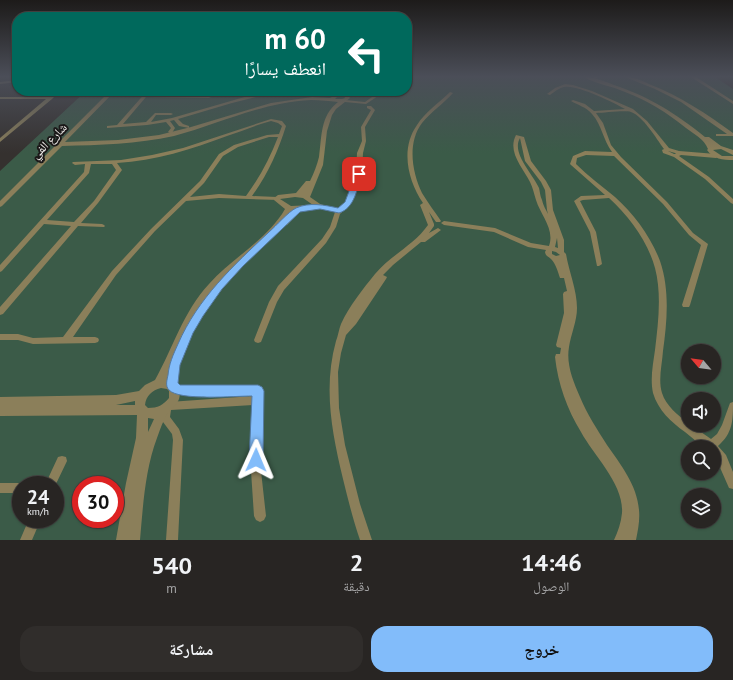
<!DOCTYPE html>
<html lang="ar">
<meta charset="utf-8">
<style>
:root{--surface:#282523;--page:#302d2b;--text:#f1f3f6;--muted:#a5a5a6;--line:#444241;--accent:#82bcfa}
body{margin:0;font-family:"PT Sans","Noto Naskh Arabic",sans-serif;background:var(--page);color:var(--text);direction:rtl;height:100vh;display:flex;flex-direction:column;font-size:15px;white-space:nowrap}
*{box-sizing:border-box;margin:0}
p{font-size:13px;color:var(--muted)}
.icon{flex:none;width:22px;height:22px;fill:none;stroke:currentColor;stroke-width:2;stroke-linecap:round;stroke-linejoin:round}
.map{position:relative;height:540px;overflow:hidden;direction:ltr}
.details{display:flex;flex-direction:column;background:var(--surface);flex:1}
.details>*{flex:none}
.guide{position:absolute;left:12px;top:12px;width:400px;height:84px;border-radius:16px;box-shadow:0 1px 3px #0004,0 0 0 1px var(--line);direction:rtl;background:#00695c;color:#fff;overflow:hidden}
.needle{width:26px;rotate:299deg}
.controls{position:absolute;left:681px;top:344px;display:grid;gap:8px}
.controls a{display:grid;place-items:center;width:40px;height:40px;border-radius:50%;background:var(--surface);box-shadow:0 1px 3px #0004,0 0 0 1px var(--line);font-size:20px}
.speed{position:absolute;left:12px;top:476px;display:flex;gap:8px;font-size:20px;font-weight:700;text-align:center}
.speed>*{display:grid;place-content:center;width:52px;height:52px;border-radius:50%;background:var(--surface);box-shadow:0 1px 3px #0004,0 0 0 1px var(--line);line-height:1}
.speed small{font-size:10px;font-weight:400}
.speed .limit{border:6px solid #d22;background:#fff;color:#111}
.pin{position:absolute;display:grid;place-items:center;width:34px;height:34px;color:#fff;margin:-17px;border-radius:8px;box-shadow:0 2px 6px #0006}
.me{position:absolute;width:44px;margin:-22px;rotate:1deg;stroke-linejoin:round;filter:drop-shadow(0 0 3px #0008)}
.turn{display:flex;align-items:center;gap:14px;height:84px;padding:0 20px;font-size:18px}
.turn .icon{width:52px;height:52px;stroke-width:2.5}
.turn b{display:block;font-size:28px;line-height:34px}
.eta{display:flex;justify-content:space-evenly;align-items:center;height:68px;text-align:center}
.eta b{font-size:24px;font-weight:800;line-height:28px}
.action{display:flex;gap:8px;margin-top:auto;padding:8px 20px}
.action a{flex:1;height:46px;border-radius:16px;background:var(--accent);color:#111;font-size:16px;font-weight:800;line-height:46px;text-align:center}
.action a+a{background:var(--page);color:var(--text)}
.map>svg:first-child{display:block}
.green{fill:#3b5b48;fill-rule:evenodd}
.lines{fill:none;stroke-linecap:round;stroke-linejoin:round}
.minor{fill:#8b7f5a;fill-rule:evenodd}
.tertiary{fill:#8b7f5a;fill-rule:evenodd}
.route{fill:#82bcfa;stroke:#547aa2}
.labels{text-anchor:middle;stroke-width:4;stroke-linejoin:round;paint-order:stroke}
.far-street-label{font-size:12px;fill:#f7f4f2;stroke:#1b1919}
</style>
<div class="map">
<svg width="733" height="540" viewBox="0 0 733 540">
<rect width="100%" height="100%" fill="#35312f"/>
<path class="green" d="M407 77H715L733 89V540H0V171L86 91H407ZM688 351H714V377H688ZM688 399H714V425H688ZM688 447H714V473H688ZM21 485H55V519H21ZM81 485H115V519H81ZM688 495H714V521H688Z"/>
<g class="lines">
<path class="minor" d="M593 77H597V78L595 79Z
M625 77C634 77 641 80 649 84 680 96 707 114 733 133V136H716V134H727L681 102 655 89Z
M691 77H696L733 101V104Z
M17 80V82L0 84V82Z
M565 84 573 85 592 91 633 109 647 121 669 148 679 151 716 154 719 156 716 158 681 155 679 156 709 177 733 199V204L731 203 705 179 674 157 663 153 662 150 664 149C656 138 643 116 631 112 625 110 603 113 596 113L603 123 611 145 621 157 667 202 693 233 708 244 690 305 689 307H683L682 305 701 245 689 235 663 204 614 156 586 155 577 158 576 164C588 176 602 186 615 197 634 214 651 237 660 261 670 290 667 322 663 351 662 365 658 380 662 393 666 406 678 415 688 423V425H691L711 439 717 434 722 425 730 403 733 402C733 420 733 433 718 446L726 455 733 472V489L729 488 718 463 714 456V447C711 447 707 448 705 447 701 446 689 435 685 432 671 422 658 410 653 393 650 379 653 364 655 350 658 324 662 295 655 268 648 242 629 216 609 198L583 200 580 201 596 232 602 264 599 266H597L590 232 574 201 581 196 605 195 571 165 570 164 573 156 585 151 612 152C603 140 602 125 592 114 586 107 578 105 571 101L573 100 585 104 594 111 625 109C613 102 576 84 564 87 559 88 554 92 550 95L547 94 555 88ZM668 151 675 153 676 154H674Z
M56 91H60L52 99 0 142V138L46 99H0V97H49Z
M147 91H151L148 95 209 96 211 97 209 98 146 97 123 124 146 122 155 113H171L173 114 171 115H156L151 122 172 118 248 96 249 91H253L252 95 273 91H281L232 103 178 119 183 124 189 126V128L179 126 174 120 170 121 175 128 172 133H170L168 132 171 128 166 122 147 125 107 128V126L117 125Z
M379 92 398 96 396 97 381 94 366 104 345 102 343 101 345 100 365 102Z
M450 92 453 93C443 104 431 112 422 123 407 143 412 172 422 193 428 203 435 212 441 221L440 222H436L429 212 434 224V226L429 233 438 228 441 230 425 242H421L393 265 383 275 387 277 386 279 356 324 346 335 341 353 338 372 339 408 345 445 360 504 372 540H360C353 520 348 499 343 479 332 433 323 388 336 341 338 336 339 329 341 324 349 306 363 289 375 274 391 255 414 245 428 225L420 205 423 203C408 181 400 149 417 125 425 112 439 103 450 92Z
M367 106H371L375 110 365 127 366 141 363 153 362 174 352 202 340 214 336 227 326 243 284 290 277 302 261 342 258 343 255 342 254 340 269 302 278 286 322 239 330 227 335 212 318 207 317 206 320 204 338 209 346 201 356 174 357 153 362 141 361 127 371 110 367 108Z
M271 119 282 121 286 126C278 151 268 174 252 196L277 197 280 199 279 200 219 198 186 201 155 231 116 275 73 337H95L98 338 99 340 98 342 95 343 33 344 18 340H0V334H18L33 338 63 337 112 271 151 229 200 181 219 154 234 145 267 135 279 134 282 126 278 123 271 121C256 125 242 131 227 136 192 149 155 161 117 163L122 170 98 203 81 223 102 224 104 225 105 226 104 227 78 226 3 314 0 315V307L71 226 44 224 2 271 0 272V265L84 172 85 164 75 165 72 163 73 162 121 160 152 155 183 148ZM269 137H278C270 158 260 177 246 196L219 194 190 197 204 183 223 156 238 147ZM91 164H112L116 170 94 201 74 222 47 220 89 173Z
M516 135 524 137 531 161 546 181 551 190 553 210 564 240V252L566 254C569 272 577 290 577 308 577 321 571 334 569 347 566 364 573 381 580 397 587 414 597 429 607 445 621 465 637 485 639 510 640 520 638 530 636 540H614C618 531 621 523 622 513 624 484 594 456 581 432 567 409 558 384 555 357L556 354H560L561 348 557 347 556 345 564 313 563 294 564 292 567 291 564 278H560C558 272 556 264 551 259 548 256 546 257 545 252L546 250 528 247 494 232 444 225 441 223 444 221 495 228 531 243 549 246C555 229 541 216 536 200 534 194 533 188 530 182 523 168 507 152 516 135ZM520 138 525 161 541 182 545 190 547 210 548 214C546 210 543 205 542 200 540 196 540 192 539 188 533 174 511 153 520 138ZM557 238 558 248 555 247ZM552 251 556 252 560 255 556 256 552 254Z
M174 385 190 387H258L261 388 263 391V400L261 471 266 516 264 520 260 522 256 520 254 516 251 471 253 405 171 410 170 417 179 429 183 440 178 540H166L173 440 172 434 160 418 163 406 169 402 253 396 190 395 171 392 170 389 171 386Z
M62 456 66 457 67 461 55 486V485H45L58 457Z
M0 483H21L25 485H21V493H0Z
M29 519H41L32 540H20Z"/>
<path class="tertiary" d="M584 77C594 77 604 81 614 85 650 97 675 113 705 137H709L721 146 733 150V155L721 149 713 150 722 156H733V160C723 160 713 159 707 150L708 149C704 139 694 134 686 128 666 112 649 101 625 92 612 86 596 84 584 77Z
M110 91H115L65 142 118 140 159 135 191 127 271 103 312 97 330 98 337 94H347L350 98 336 109 332 115 327 131 323 165 310 197 323 206 320 208 301 210 287 225 281 224 241 263 243 265 242 267C215 296 186 330 179 369 178 373 176 381 177 385 178 390 181 393 179 399 177 405 172 408 168 413 163 420 160 430 157 438 145 470 143 506 140 540H116L126 483 136 438 137 415 0 416V397L116 395 139 391 145 385 155 380C173 348 183 312 209 284 232 258 268 239 285 209L274 200V198L278 195 296 193 306 181H310C314 173 317 165 319 157 322 136 320 116 338 102 329 101 321 100 311 100 263 102 219 124 174 136 137 144 99 145 62 146L2 206 0 207V201ZM338 96H344L345 98 342 99H335ZM295 197 303 198 313 205 291 206 280 199ZM161 388 167 389 169 391V398C163 405 158 408 148 408L145 405C146 396 152 390 161 388ZM135 401V405H102H116ZM148 418 154 419 148 432Z"/>
</g>
<linearGradient id="sky" x2="0" y2="1"><stop stop-color="#1d1b1a"/><stop offset="0.5" stop-color="#4b4e58"/><stop offset="1" stop-color="#4b4e58" stop-opacity="0"/></linearGradient>
<rect width="733" height="153" fill="url(#sky)"/>
<path class="route" d="M356 172 362 174C357 188 355 208 339 213L320 209 300 212 243 266 222 289 203 316 193 333 180 365 178 383 180 385H258L262 387 264 391 263 460 261 465 256 467 251 465 249 460 252 396C235 396 179 401 169 390 165 386 167 380 168 375 169 364 173 355 178 344 198 298 233 266 269 232 276 226 288 212 296 208 309 202 325 205 338 208L345 202Z"/>
<g class="labels">
<g class="far-street-label">
<text transform="translate(49 141) rotate(-45)" y="4">شارع الفي</text>
</g>
</g>
</svg>
<div class="controls">
<a><svg class="needle" viewBox="-14 -14 28 28"><path d="M0-13l5 13h-10z" fill="#e53935"/><path d="M0 13l5-13h-10z" fill="#a5a5a6"/></svg></a>
<a><svg class="icon" aria-label="sound" viewBox="0 0 24 24"><path d="M4 9h4l5-4v14l-5-4H4zM17 9q2 3 0 6"/></svg></a>
<a><svg class="icon" aria-label="search" viewBox="0 0 24 24"><circle cx="10" cy="10" r="6"/><path d="M15 15l6 6"/></svg></a>
<a><svg class="icon" aria-label="layers" viewBox="0 0 24 24"><path d="M12 4l9 5-9 5-9-5zM3 14l9 5 9-5"/></svg></a>
</div>
<div class="speed"><div>24<small>km/h</small></div><div class="limit">30</div></div>
<div class="pin" style="left:359px;top:174px;background:#d93025"><svg class="icon" aria-label="arrive" viewBox="0 0 24 24"><path d="M6 21V4h12l-3 4 3 4H6"/></svg></div>
<svg class="me" style="left:256px;top:460px" viewBox="-20 -20 40 40"><path d="M0-17L14 15 0 8-14 15z" fill="#82bcfa" stroke="#fff" stroke-width="4"/></svg>
<div class="guide">
<div class="turn"><svg class="icon" aria-label="left" viewBox="0 0 24 24"><path d="M17 20v-9H6M10 6l-5 5 5 5"/></svg><div><b>60 m</b>انعطف يسارًا</div></div>
</div>
</div>
<section class="details">
<div class="eta">
<div><b>14:46</b><p>الوصول</p></div>
<div><b>2</b><p>دقيقة</p></div>
<div><b>540</b><p>m</p></div>
</div>
<div class="action"><a>خروج</a><a>مشاركة</a></div>
</section>
